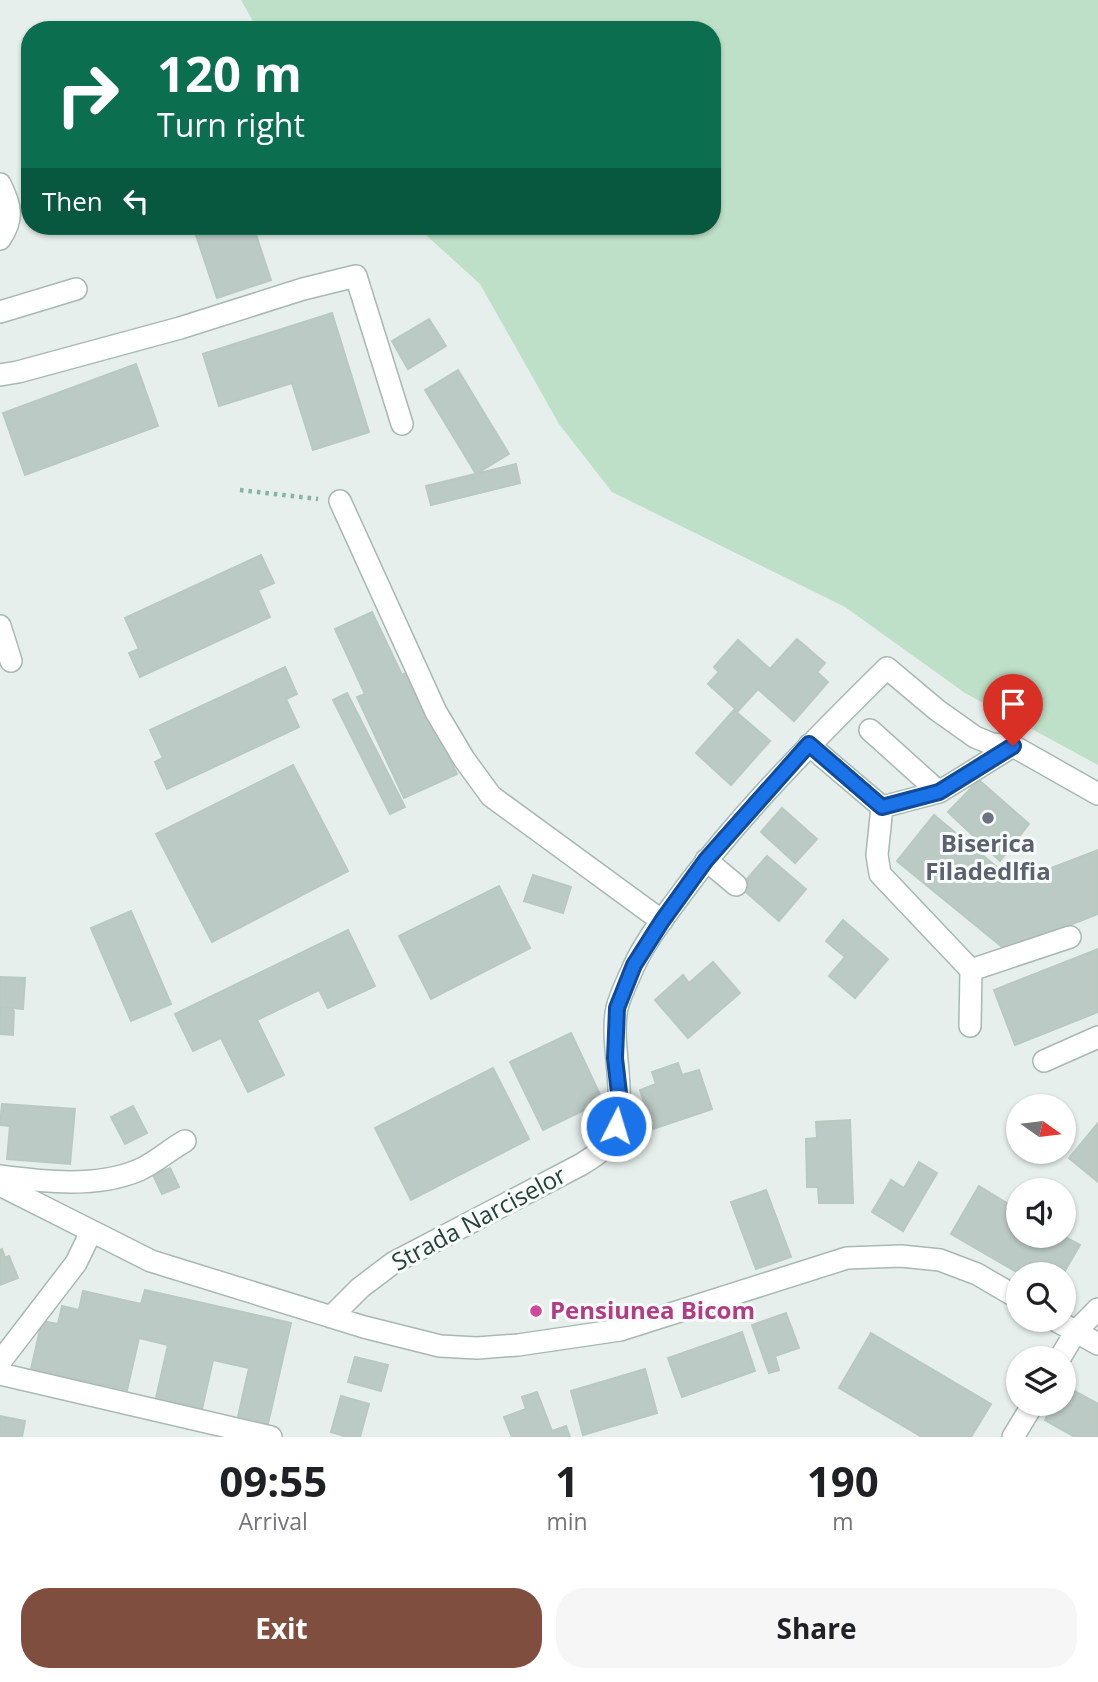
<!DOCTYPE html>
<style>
:root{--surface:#fff;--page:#f6f6f6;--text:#202124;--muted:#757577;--accent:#7f4e3f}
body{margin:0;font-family:"Open Sans",sans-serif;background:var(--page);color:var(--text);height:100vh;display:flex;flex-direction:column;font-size:26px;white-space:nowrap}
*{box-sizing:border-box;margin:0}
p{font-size:23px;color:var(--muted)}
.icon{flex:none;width:38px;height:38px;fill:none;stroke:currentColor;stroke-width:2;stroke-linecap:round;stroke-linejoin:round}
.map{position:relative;height:1437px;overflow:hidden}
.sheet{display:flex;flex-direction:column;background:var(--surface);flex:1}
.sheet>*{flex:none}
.top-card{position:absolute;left:21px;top:21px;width:700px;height:214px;border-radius:28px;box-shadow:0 2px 5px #0004;background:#0b6e4f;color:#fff;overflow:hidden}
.needle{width:46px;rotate:104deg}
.buttons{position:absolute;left:1006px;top:1094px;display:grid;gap:14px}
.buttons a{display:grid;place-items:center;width:70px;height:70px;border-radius:50%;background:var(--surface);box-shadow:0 2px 5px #0004;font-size:35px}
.pin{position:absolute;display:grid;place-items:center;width:60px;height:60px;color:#fff;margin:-72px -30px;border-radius:50% 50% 50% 0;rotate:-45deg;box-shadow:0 0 7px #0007}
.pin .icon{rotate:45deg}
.me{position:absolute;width:77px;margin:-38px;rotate:5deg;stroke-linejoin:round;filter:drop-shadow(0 0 5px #0008)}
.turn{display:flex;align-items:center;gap:24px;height:147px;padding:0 21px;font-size:32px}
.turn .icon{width:91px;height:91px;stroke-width:2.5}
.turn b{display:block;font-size:49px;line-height:60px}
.then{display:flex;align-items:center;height:66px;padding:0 21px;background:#0003;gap:14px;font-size:26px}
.eta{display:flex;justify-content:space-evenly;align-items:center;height:119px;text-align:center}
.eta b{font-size:42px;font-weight:700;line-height:49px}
.action{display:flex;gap:14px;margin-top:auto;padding:14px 21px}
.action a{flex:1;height:80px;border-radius:28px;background:var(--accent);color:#fff;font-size:28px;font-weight:700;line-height:80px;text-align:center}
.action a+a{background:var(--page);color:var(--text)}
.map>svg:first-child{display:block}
.green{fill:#bfe0c8}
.building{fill:#bbcac4;stroke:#b8c9c2;stroke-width:2}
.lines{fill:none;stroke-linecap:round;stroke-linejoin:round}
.minor-casing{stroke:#a8b8b2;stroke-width:24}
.path{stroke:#86b3a5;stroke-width:4.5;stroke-dasharray:3.5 5;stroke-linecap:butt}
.minor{stroke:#fff;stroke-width:21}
.route-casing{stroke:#114b97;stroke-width:18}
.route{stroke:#1a73e8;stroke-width:12}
.worship-dot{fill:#6b7280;stroke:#f7fbf9;stroke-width:2.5}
.hotel-dot{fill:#d1479c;stroke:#f7fbf9;stroke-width:2.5}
.labels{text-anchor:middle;stroke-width:6;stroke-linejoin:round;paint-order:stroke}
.worship-label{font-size:24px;font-weight:bold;fill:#5b616d;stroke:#f7fbf9}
.street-label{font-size:24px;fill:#24423a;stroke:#f7fbf9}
.hotel-label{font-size:24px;font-weight:bold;fill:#b23c85;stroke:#f7fbf9;text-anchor:start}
</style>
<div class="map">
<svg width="1098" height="1437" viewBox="0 0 1098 1437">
<rect width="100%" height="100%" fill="#e6efeb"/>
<path class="green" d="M241 0H1098V765L965 693 845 607 612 492 559 424 480 284 416 226H712V30H258Z"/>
<path class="building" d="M193 226H253L271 280 217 298Z
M332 313 369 432 313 450 292 383 219 406 203 354Z
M429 319 446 346 408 369 392 341Z
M136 364 158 426 25 475 3 413Z
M458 370 509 454 476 474 425 390Z
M516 464 520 483 431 505 426 486Z
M261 555 274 583 258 590 270 617 140 677 129 653 139 649 125 618Z
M372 612 402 675 409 671 457 774 404 798 357 697 365 694 335 629Z
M797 639 825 663 817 672 828 682 794 721 758 689 738 711 708 684 719 672 714 667 738 640 770 669Z
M285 667 297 694 286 699 299 727 167 789 155 762 163 758 150 730Z
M347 693 405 807 390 814 333 700Z
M734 710 770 741 731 785 696 753Z
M293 765 348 871 212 942 156 834Z
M979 780 1029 824 1000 861 948 812Z
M782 808 817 839 795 863 761 832Z
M934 815 1015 882 1098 850V914L1006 950 897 861Z
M767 856 806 889 779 921 740 887Z
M533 875 571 887 563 913 524 901Z
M499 886 530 948 431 999 399 936Z
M131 911 171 1004 131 1021 91 928Z
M843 920 888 959 855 998 829 976 845 957 826 941Z
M348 930 375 986 328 1008 319 990 257 1020 284 1075 248 1092 221 1038 193 1051 175 1014Z
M1098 949V1012L1015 1045 994 990Z
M713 962 740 993 688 1038 655 1000 683 975 689 983Z
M0 977 25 978 23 1009 0 1007Z
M0 1007 14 1008 13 1035 0 1034Z
M571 1033 603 1101 543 1130 510 1062Z
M678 1063 682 1075 699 1070 712 1109 653 1129 640 1090 656 1084 652 1072Z
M493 1068 529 1139 411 1200 375 1128Z
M2 1104 75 1109 70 1164 7 1159 10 1126 0 1125Z
M133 1106 147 1133 125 1144 111 1117Z
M850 1120 853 1203H819L818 1187H807L806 1139 817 1138 816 1122Z
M1098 1123V1182L1069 1158Z
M919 1162 937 1173 903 1231 872 1212 891 1180 904 1188Z
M170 1168 179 1187 162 1194 153 1175Z
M979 1186 1018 1210V1236H1063L1080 1245 1063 1274H1020L951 1234Z
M766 1190 791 1257 756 1269 731 1202Z
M2 1249 5 1258 9 1256 18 1278 0 1285V1250Z
M145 1290 291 1323 267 1428 237 1421 249 1368 213 1360 202 1409 156 1398 168 1345 139 1338 127 1390 31 1369 42 1321 58 1324 62 1306 79 1310 83 1291 141 1304Z
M786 1313 799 1348 775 1356 779 1370 769 1373 752 1325Z
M742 1332 755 1371 682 1397 668 1358Z
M871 1333 991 1404 971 1437H922L839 1388Z
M355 1357 388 1365 381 1391 348 1382Z
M645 1369 657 1413 583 1435 571 1391Z
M1064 1385 1098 1404V1437H1075L1045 1420 1054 1404H1064Z
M537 1392 552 1431 566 1426 570 1437H512L504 1417 526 1409 522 1397Z
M341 1396 369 1404 360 1437H348L331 1432Z
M0 1416 25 1421 22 1437H0Z"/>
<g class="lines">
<g class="minor-casing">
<path id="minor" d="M0 184C11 206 14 218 0 239
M0 312 76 289
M0 375 18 372 180 328 303 289 356 276 402 424
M340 501 436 712 464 759 491 796 662 921
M0 626 11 661
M870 730 939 792
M809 745 882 807
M882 807 877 855 880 874 971 970 970 1026
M882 807 939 792 1013 746
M706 860 736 885
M971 970 1070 937
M1044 1061 1098 1037
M0 1176C44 1182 97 1188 139 1170 155 1163 169 1150 185 1141
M0 1185 151 1261 364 1327 440 1346 477 1348 518 1345 620 1330 847 1258 901 1256 940 1260 977 1274 1018 1298
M331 1317 360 1288 393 1263 582 1164C589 1159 599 1154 604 1148 635 1114 608 1050 617 1008 620 995 628 980 633 968 644 943 663 919 679 897 740 814 814 740 887 668L937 710 975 737 992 744 1013 746 1098 794
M1055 1320 1098 1344
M1060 1358 1076 1331 1098 1309
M0 1362 76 1263 91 1232
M0 1374 271 1437
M1013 1437 1033 1404"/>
</g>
<path class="path" d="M240 490 318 499"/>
<use href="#minor" class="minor"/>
</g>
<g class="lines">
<g class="route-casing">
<path id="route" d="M616 1126 620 1102 615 1058 617 1008 634 965 662 921 706 860 809 744 882 807 939 792 1013 746"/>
</g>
<use href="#route" class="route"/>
</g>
<circle class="worship-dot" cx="988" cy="818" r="7"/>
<circle class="hotel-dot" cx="536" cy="1311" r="7"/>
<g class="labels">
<g class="worship-label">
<text x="988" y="852">Biserica<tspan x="988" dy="28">Filadedlfia</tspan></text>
</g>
<g class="street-label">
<text transform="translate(479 1219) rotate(-28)" y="8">Strada Narciselor</text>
</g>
<g class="hotel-label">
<text x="550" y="1319">Pensiunea Bicom</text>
</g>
</g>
</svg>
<div class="buttons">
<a><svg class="needle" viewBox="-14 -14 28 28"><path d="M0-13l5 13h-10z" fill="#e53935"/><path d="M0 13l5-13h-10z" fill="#757577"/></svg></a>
<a><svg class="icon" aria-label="sound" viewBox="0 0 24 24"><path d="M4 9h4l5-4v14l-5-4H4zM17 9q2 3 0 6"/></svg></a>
<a><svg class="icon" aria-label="search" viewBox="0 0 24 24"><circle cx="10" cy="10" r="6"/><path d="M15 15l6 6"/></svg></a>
<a><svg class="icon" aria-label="layers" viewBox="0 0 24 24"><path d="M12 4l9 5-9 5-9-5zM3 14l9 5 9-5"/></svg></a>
</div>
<div class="pin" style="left:1013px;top:746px;background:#d93025"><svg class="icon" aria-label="arrive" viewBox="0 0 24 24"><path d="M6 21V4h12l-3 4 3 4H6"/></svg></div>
<svg class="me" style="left:616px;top:1126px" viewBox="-20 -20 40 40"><circle r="17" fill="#1a73e8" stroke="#fff" stroke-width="3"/><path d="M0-11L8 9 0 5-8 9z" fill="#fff"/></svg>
<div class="top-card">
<div class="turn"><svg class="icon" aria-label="right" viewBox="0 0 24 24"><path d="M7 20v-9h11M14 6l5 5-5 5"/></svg><div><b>120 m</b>Turn right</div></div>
<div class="then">Then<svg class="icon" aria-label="left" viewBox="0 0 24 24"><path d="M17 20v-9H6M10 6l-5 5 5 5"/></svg></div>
</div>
</div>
<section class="sheet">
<div class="eta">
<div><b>09:55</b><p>Arrival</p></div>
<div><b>1</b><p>min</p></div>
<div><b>190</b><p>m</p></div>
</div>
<div class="action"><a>Exit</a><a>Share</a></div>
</section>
